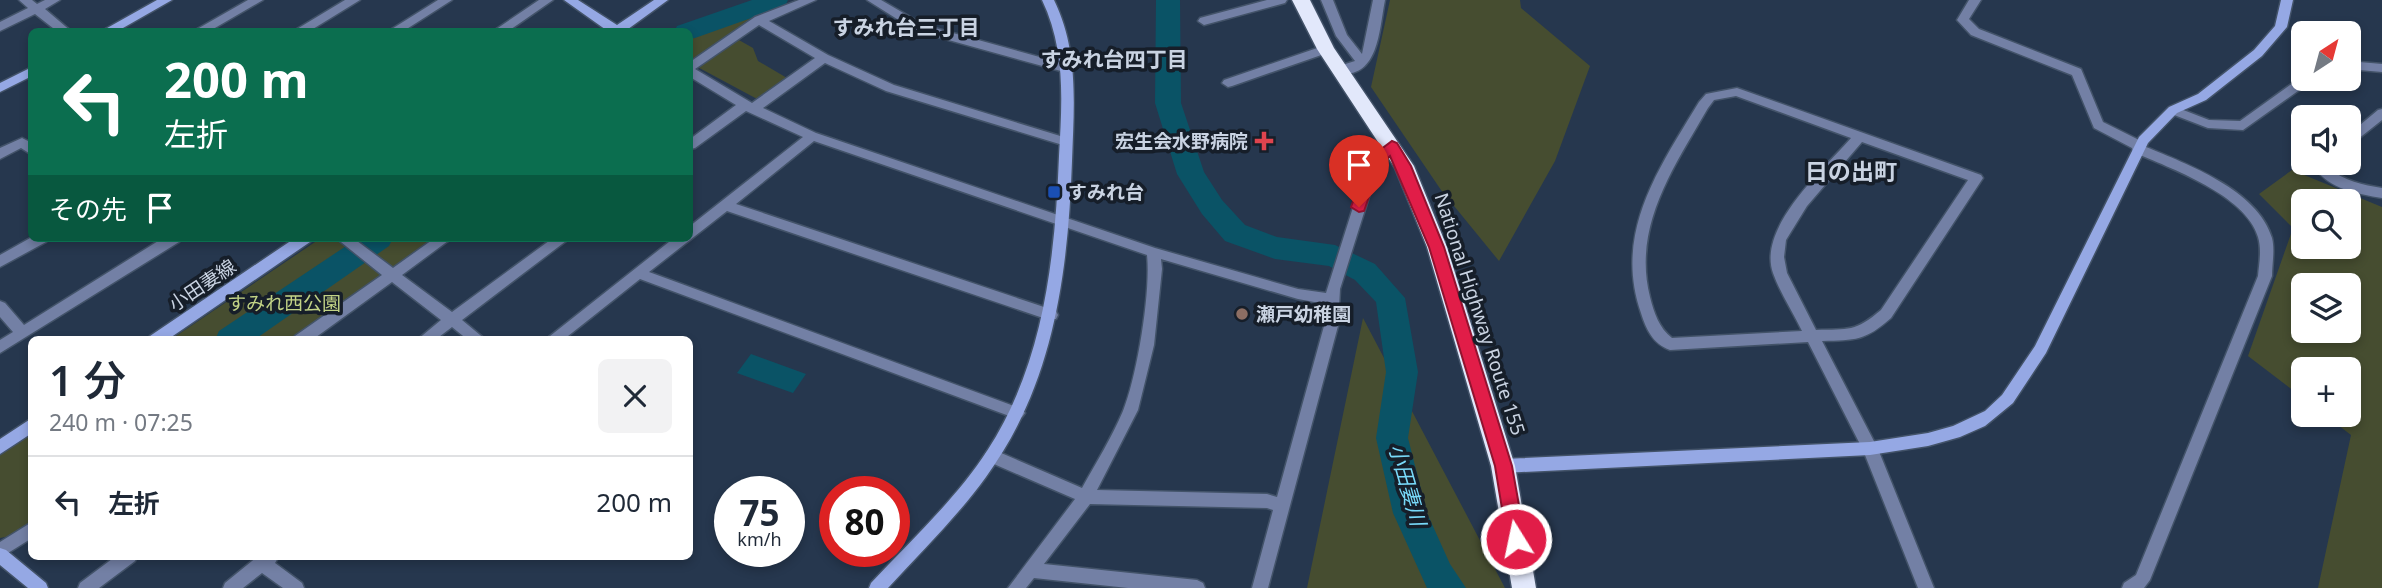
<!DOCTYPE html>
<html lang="ja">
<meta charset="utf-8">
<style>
:root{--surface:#fff;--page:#f2f2f3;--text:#1f2937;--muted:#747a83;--line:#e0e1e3}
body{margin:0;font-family:"Noto Sans","Noto Sans JP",sans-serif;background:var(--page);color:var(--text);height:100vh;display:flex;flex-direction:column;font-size:26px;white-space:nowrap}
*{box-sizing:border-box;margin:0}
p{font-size:23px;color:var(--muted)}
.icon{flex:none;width:38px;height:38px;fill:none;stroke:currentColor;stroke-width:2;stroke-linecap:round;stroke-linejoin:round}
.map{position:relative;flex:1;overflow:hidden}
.sheet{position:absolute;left:28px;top:336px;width:665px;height:224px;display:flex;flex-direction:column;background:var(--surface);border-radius:10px;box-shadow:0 4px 10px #0003}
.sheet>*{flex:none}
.hud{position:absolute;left:28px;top:28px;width:665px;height:214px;border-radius:10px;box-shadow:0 4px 10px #0003;background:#0b6e4f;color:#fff;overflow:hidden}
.needle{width:46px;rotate:36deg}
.fabs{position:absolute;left:2291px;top:21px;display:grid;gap:14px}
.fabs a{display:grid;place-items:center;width:70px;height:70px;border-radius:10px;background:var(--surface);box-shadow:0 4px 10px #0003;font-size:35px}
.speed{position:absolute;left:714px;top:476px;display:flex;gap:14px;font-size:35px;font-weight:700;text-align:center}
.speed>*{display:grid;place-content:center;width:91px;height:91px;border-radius:50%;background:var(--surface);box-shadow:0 4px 10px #0003;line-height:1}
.speed small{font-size:18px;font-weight:400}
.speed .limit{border:10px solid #d22;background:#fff;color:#111}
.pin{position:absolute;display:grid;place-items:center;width:60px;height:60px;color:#fff;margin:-72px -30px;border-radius:50% 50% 50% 0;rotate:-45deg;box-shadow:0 0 7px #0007}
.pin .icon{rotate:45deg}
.me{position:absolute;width:77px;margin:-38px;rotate:350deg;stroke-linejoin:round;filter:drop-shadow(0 0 5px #0008)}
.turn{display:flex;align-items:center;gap:24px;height:147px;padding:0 21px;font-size:32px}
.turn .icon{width:91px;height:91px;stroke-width:2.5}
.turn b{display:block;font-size:49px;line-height:60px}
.then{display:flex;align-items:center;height:66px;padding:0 21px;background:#0003;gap:14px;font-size:26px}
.round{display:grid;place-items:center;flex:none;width:74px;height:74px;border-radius:10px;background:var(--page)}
.summary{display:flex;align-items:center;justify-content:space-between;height:119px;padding:0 21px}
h1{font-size:42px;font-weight:600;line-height:52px}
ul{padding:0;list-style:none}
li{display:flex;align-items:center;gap:21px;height:91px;padding:0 21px;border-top:2px solid var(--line)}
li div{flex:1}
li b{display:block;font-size:26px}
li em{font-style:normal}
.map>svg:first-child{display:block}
.green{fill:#464d30;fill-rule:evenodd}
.water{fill:#0a5366}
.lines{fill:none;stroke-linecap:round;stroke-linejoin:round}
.river{fill:#0a5366;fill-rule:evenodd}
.street-casing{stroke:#435369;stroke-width:3}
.secondary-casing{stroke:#435369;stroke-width:3}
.highway-casing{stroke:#435369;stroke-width:3}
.street{fill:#7380a5;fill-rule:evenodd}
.secondary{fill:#95a8e4;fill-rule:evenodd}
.highway{fill:#e2e8fb;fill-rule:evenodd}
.route{fill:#e11d48;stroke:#92132f;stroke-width:2}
.health-dot{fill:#e0444e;stroke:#161e29;stroke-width:2.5}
.transit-dot{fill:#1a4fb4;stroke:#161e29;stroke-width:2.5}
.education-dot{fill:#8d6e63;stroke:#161e29;stroke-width:2.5}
.labels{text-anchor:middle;stroke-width:7;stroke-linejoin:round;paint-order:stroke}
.poi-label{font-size:19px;font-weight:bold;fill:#c9d3e2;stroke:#161e29;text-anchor:start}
.street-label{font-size:19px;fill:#c9d3e2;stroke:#161e29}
.park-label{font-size:19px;fill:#c2d386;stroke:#161e29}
.neighbourhood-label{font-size:21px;font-weight:bold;fill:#c9d3e2;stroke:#161e29}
.water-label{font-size:21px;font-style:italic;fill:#78d9f9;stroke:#161e29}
.quarter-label{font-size:23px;font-weight:bold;fill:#c9d3e2;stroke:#161e29}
</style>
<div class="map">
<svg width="2382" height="588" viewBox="0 0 2382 588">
<rect width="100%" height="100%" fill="#26374e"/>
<path class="green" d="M1390 0H1520L1521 8 1590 66 1555 161 1499 261 1441 190 1371 87Z
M751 11 758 16 730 35 753 48 758 61 787 78 759 100 690 63V33Z
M2292 170 2382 207V588H2318L2351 435 2325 415H2348V369H2303V398L2248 356 2293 228 2259 194ZM2303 201H2348V247H2303ZM2348 285V331H2303V285Z
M321 238H436L291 339 170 340Z
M1363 318 1505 588H1307Z
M31 433V523L15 535 0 538V455Z"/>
<path class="water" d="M751 354 806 374 793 393 737 373Z"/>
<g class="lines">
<path class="river" d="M752 0H788L785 6 695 38 690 39V32H674L677 26Z
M1156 0H1180L1181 103 1204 172 1222 200 1245 225 1277 237 1335 245 1375 264 1405 298 1418 372 1408 438 1427 513 1450 564 1466 588H1427L1393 513 1376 438 1386 372 1376 302 1355 280 1329 266 1275 259 1225 241 1202 214 1177 174 1155 103Z
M358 238H393L389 246 254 340H215L219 331Z"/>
<g class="street-casing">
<path id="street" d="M19 0H32L37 4 45 0H60L45 9 72 32H58L35 14 0 31V22L28 8Z
M248 0H263L208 32H192Z
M345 0H360L308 32H292Z
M438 0H452L402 32H387Z
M539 0H553L507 32H492Z
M799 0H816L769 21 828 55 894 85 1070 139 1072 142 1066 146 886 91 825 63 763 108 816 133 1155 248 1298 289 1326 293 1367 163 1387 143H1397L1398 146 1397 149 1379 165 1340 289 1338 326 1268 588H1252L1273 510 1267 508 1090 504 1044 564 1197 580 1203 583 1205 588H1128L1034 578 1026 588H1008L1075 499 987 461 984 456 987 451 992 449 1082 488C1096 463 1112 437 1123 411 1137 376 1151 292 1147 255L814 141 736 204 1056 311 1058 315 1056 319H1046L727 211 649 272 1022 409 1025 413 1022 417 1017 419 1012 417 640 279 563 340H545L674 238H690V226L803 137 746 111 695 148 690 149V139L736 105 690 77V62L755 17ZM759 25 815 58 752 103 695 69ZM1161 259 1298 299 1325 304 1324 326 1277 497 1267 494 1097 490 1138 410 1154 345 1162 269Z
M867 0H881L924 25 1072 66 1074 69 1068 73 916 31Z
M1267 0H1287L1285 3 1204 25 1198 21 1200 18Z
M1321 0H1333L1347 35 1362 54 1373 0H1385C1379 30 1379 81 1336 73L1334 70 1336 67 1355 61 1336 36Z
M1969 0H1981L1969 19 1979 29 2081 69 2103 122 2145 143 2146 147C2187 164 2258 190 2272 238 2275 250 2272 264 2272 276L2150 580 2144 588H2122L2124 583 2136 575 2258 276C2259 264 2262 250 2258 237 2246 195 2170 168 2133 152L2132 148 2094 128 2072 75 1971 35 1957 20Z
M1326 45 1330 46V52L1232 86 1228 87 1222 83 1224 80Z
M2348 61 2382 64V72L2348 69Z
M2304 79H2321L2298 91 2243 130 2208 128 2169 113 2167 110 2173 106 2209 120 2240 121 2290 85Z
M1737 88 1981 175 1983 178 1891 318C1865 341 1856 340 1822 341L1878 449 1934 588H1918L1863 450 1808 342 1670 350C1653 344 1646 329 1641 313 1613 233 1659 168 1699 102L1706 94ZM1736 96 1851 138C1824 169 1757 227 1773 273 1780 293 1793 312 1802 331L1672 338C1659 328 1654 313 1650 297 1632 226 1674 167 1708 108L1714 100ZM1862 142 1968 180 1881 310C1855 332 1849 329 1816 330L1787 273 1784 257 1786 240 1807 206Z
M2382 109V120L2348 147V135L2378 110Z
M22 138 32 143V155L21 148 0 159V148Z
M2318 163H2332L2329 168C2344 181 2363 185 2382 188V198C2358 194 2329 189 2315 168Z
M32 237 48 238 46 242 0 267V255Z
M163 238H181L179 242 0 353V340L13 332 0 317V301L5 303 24 325Z
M336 238H353L393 268 435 238H452L402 275 452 312 553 238H570L462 320 486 340H468L452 327 435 340H417L441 320 392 282 312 340H293L295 336 382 275Z
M32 522V538L0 558V542Z
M116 556H137L135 561 99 588H78L80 583Z
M258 556H279L275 563 302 583 304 588H283L262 573 243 588H223L225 583Z"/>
</g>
<g class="secondary-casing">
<path id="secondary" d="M157 0H172L116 32H100Z
M564 0H578L617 25 654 0H668L624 32H609Z
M1042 0H1054C1079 51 1074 105 1072 161 1068 273 1054 384 986 477 957 517 921 552 888 588H869L871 583C911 540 955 500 987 451 1044 363 1055 259 1059 156 1062 102 1066 50 1042 0Z
M2281 0H2293L2287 27 2262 56 2206 100 2177 113 2148 143 2046 353 2013 403 1985 426 1960 437 1928 446 1870 455 1503 473 1498 471 1495 466 1498 461 1503 459 1870 442 1928 433 1953 426 1985 411 2002 395 2035 346 2139 137 2169 107 2198 94 2254 50 2275 26Z
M32 67V76L0 92V83Z
M295 238H312L310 242 167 340H148L150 336Z
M32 418V433L0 454V439Z
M0 548 6 550 46 583 48 588H28L0 565Z"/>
</g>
<g class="highway-casing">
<path id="highway" d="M1292 0H1310L1334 48 1414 166 1447 247 1515 466 1536 588H1512L1491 466 1427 247 1395 168 1317 49Z"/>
</g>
<use href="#street" class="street"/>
<use href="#secondary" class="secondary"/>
<use href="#highway" class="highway"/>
</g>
<path class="route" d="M1392 141 1397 143 1411 166 1444 247 1512 466 1525 539 1522 545 1516 547 1509 545 1507 539 1495 466 1429 247 1390 156 1380 166 1364 211 1359 212 1351 207 1368 159Z"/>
<path class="health-dot" d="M1260.5 130.5h7v7h7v7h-7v7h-7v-7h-7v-7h7z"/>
<rect class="transit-dot" x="1047" y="185" width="14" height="14" rx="3.5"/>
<circle class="education-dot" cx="1242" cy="314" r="7"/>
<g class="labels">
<g class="poi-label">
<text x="1248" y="148" text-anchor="end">宏生会水野病院</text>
<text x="1068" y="199">すみれ台</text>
<text x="1256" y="321">瀬戸幼稚園</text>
</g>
<g class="street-label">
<text transform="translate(202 285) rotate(-34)" y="7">小田妻線</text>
<text transform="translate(1480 314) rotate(72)" y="7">National Highway Route 155</text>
</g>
<g class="park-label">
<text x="284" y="310">すみれ西公園</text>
</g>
<g class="neighbourhood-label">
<text x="906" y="35">すみれ台三丁目</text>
<text x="1114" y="67">すみれ台四丁目</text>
</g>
<g class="water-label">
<text transform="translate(1407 485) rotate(74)" y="7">小田妻川</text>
</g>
<g class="quarter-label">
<text x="1851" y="180">日の出町</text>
</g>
</g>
</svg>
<div class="fabs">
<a><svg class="needle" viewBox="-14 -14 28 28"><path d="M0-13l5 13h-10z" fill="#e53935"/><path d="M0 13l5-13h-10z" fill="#747a83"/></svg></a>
<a><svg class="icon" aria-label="sound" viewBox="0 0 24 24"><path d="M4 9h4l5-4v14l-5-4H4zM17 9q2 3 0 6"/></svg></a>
<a><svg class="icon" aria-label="search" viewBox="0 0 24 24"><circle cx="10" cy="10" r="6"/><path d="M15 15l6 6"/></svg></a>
<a><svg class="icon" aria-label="layers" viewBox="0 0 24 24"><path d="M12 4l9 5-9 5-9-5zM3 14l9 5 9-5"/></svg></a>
<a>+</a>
</div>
<div class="speed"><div>75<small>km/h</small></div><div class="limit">80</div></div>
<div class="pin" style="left:1359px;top:207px;background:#d93025"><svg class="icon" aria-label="arrive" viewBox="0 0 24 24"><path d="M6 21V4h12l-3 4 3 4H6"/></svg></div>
<svg class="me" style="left:1516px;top:539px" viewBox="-20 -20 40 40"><circle r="17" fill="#e11d48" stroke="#fff" stroke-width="3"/><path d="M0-11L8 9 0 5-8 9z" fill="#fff"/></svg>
<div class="hud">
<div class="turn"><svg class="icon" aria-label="left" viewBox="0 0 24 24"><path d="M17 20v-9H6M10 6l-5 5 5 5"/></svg><div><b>200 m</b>左折</div></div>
<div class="then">その先<svg class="icon" aria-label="arrive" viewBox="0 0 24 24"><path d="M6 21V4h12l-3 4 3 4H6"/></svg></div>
</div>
<section class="sheet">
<div class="summary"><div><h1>1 分</h1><p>240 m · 07:25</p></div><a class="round"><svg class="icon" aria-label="close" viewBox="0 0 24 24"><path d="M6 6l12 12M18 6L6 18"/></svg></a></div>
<ul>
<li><svg class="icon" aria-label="left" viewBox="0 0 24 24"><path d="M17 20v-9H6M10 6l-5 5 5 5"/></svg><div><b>左折</b></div><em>200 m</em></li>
</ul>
</section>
</div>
